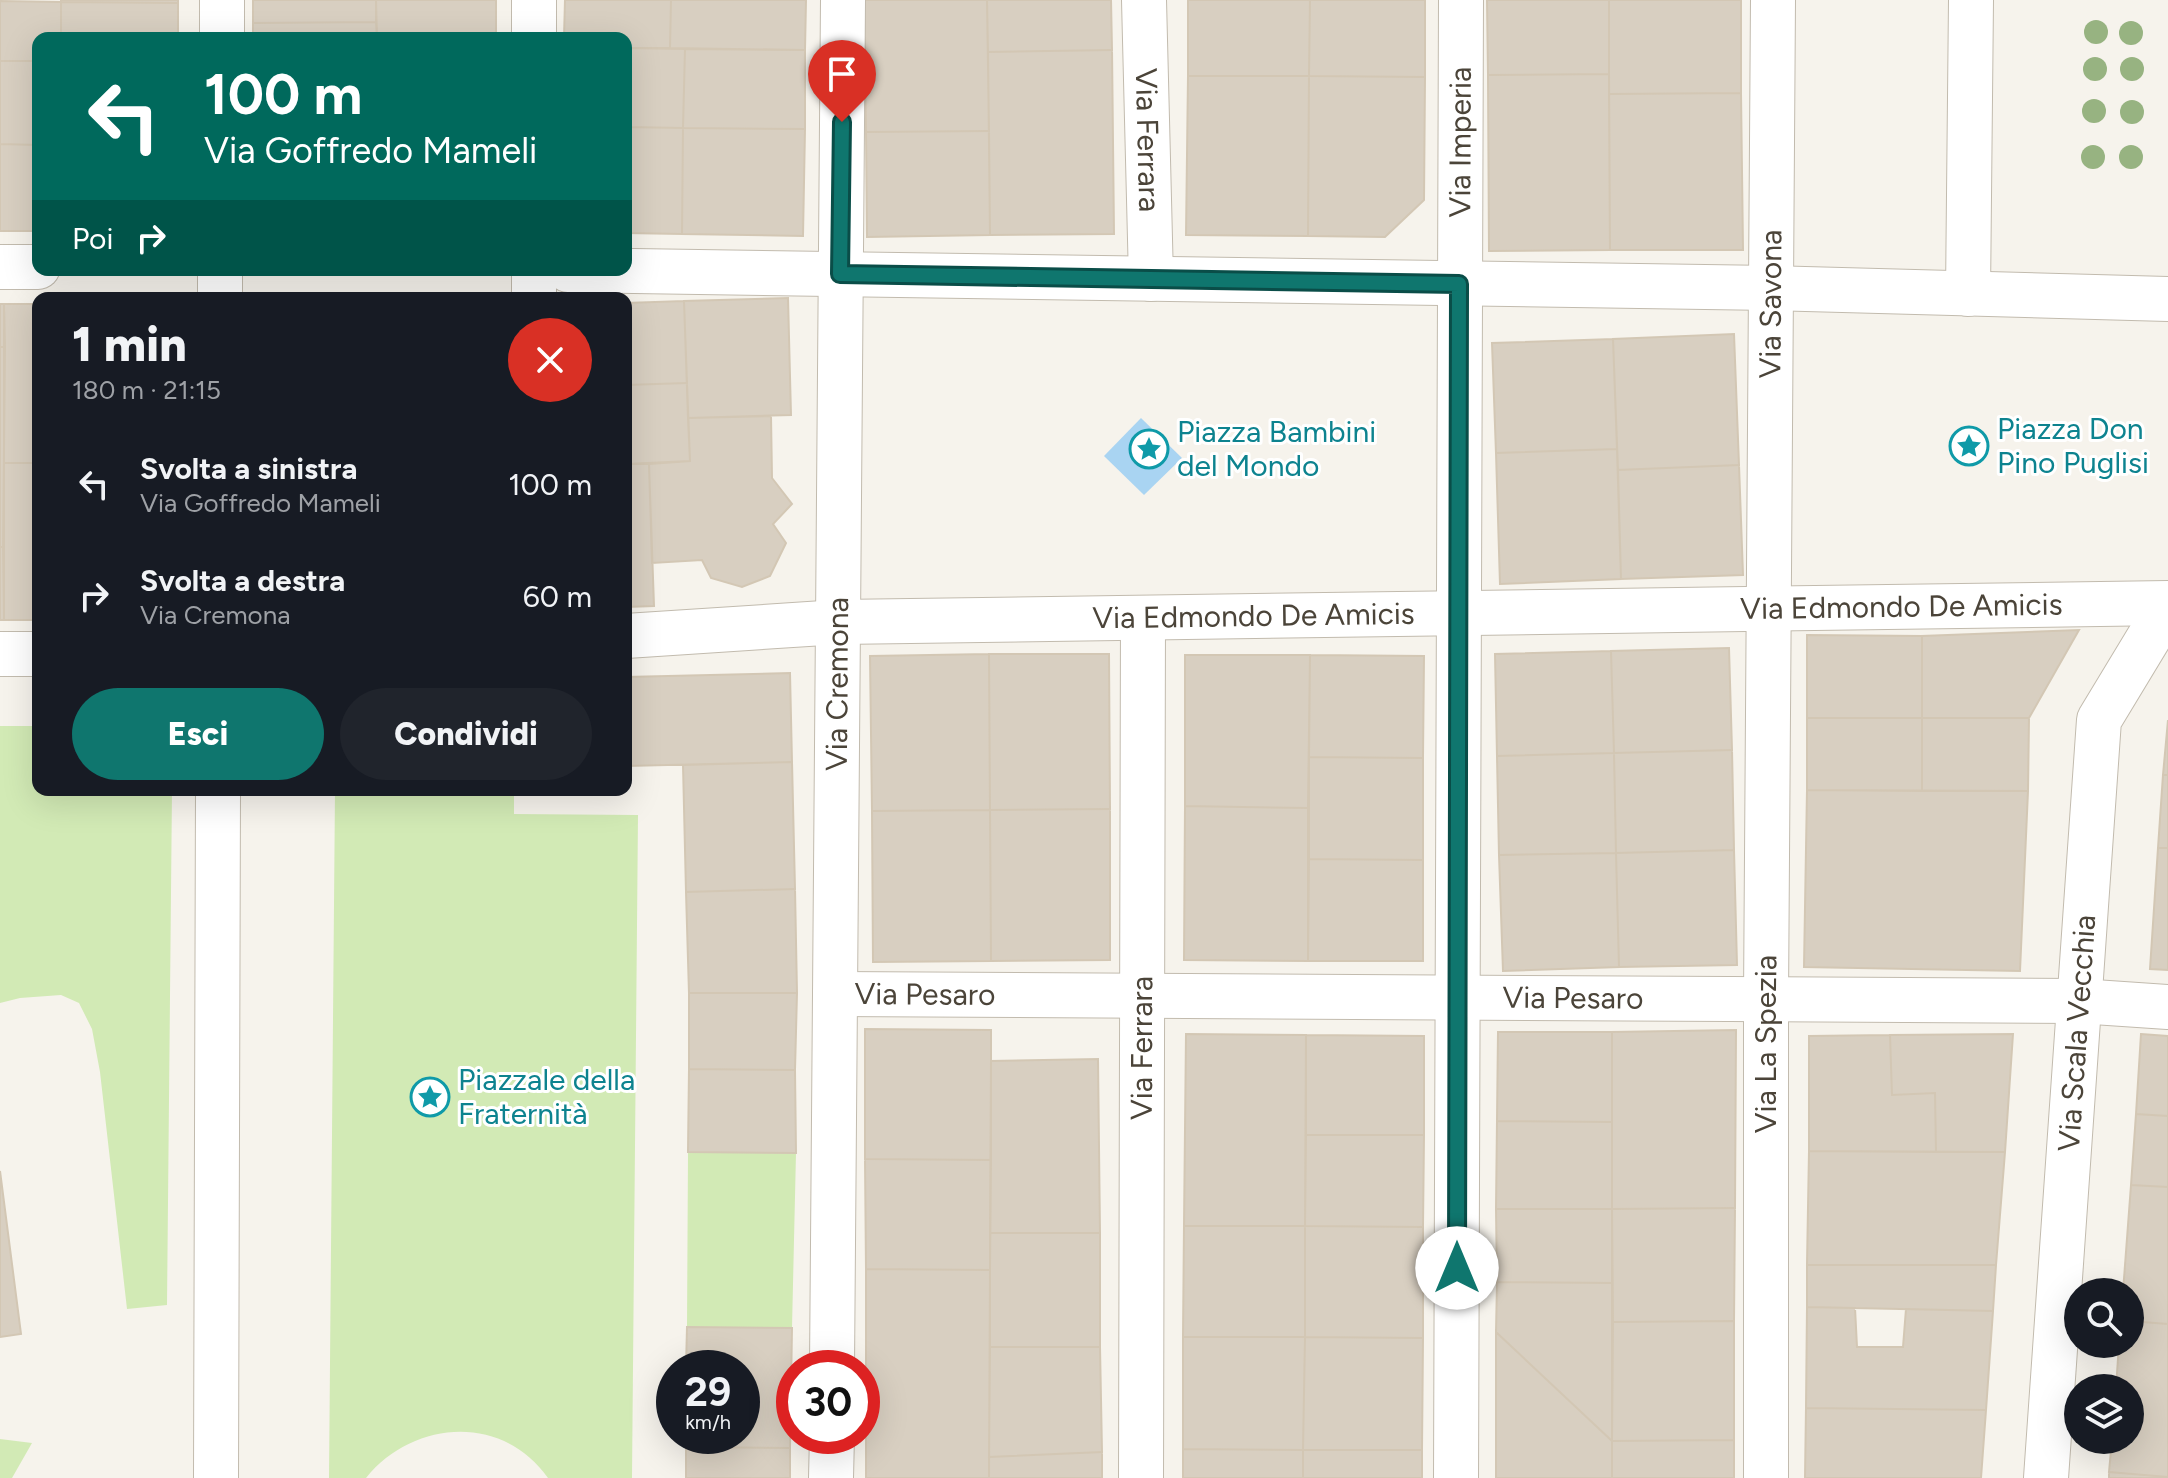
<!DOCTYPE html>
<html lang="it">
<meta charset="utf-8">
<style>
:root{--surface:#171b24;--page:#20242c;--text:#f1f3f6;--muted:#9ea1a6;--accent:#0f766e}
body{margin:0;font-family:Figtree,sans-serif;background:var(--page);color:var(--text);height:100vh;display:flex;flex-direction:column;font-size:30px;white-space:nowrap}
*{box-sizing:border-box;margin:0}
p{font-size:26px;color:var(--muted)}
.icon{flex:none;width:44px;height:44px;fill:none;stroke:currentColor;stroke-width:2;stroke-linecap:round;stroke-linejoin:round}
.map{position:relative;flex:1;overflow:hidden}
.side{position:absolute;left:32px;top:292px;width:600px;height:504px;display:flex;flex-direction:column;background:var(--surface);border-radius:16px;box-shadow:0 8px 32px #0002}
.side>*{flex:none}
.hud{position:absolute;left:32px;top:32px;width:600px;height:244px;border-radius:16px;box-shadow:0 8px 32px #0002;background:#00695c;color:#fff;overflow:hidden}
.buttons{position:absolute;left:2064px;top:1278px;display:grid;gap:16px}
.buttons a{display:grid;place-items:center;width:80px;height:80px;border-radius:50%;background:var(--surface);box-shadow:0 8px 32px #0002;font-size:40px}
.speed{position:absolute;left:656px;top:1350px;display:flex;gap:16px;font-size:40px;font-weight:700;text-align:center}
.speed>*{display:grid;place-content:center;width:104px;height:104px;border-radius:50%;background:var(--surface);box-shadow:0 8px 32px #0002;line-height:1}
.speed small{font-size:20px;font-weight:400}
.speed .limit{border:12px solid #d22;background:#fff;color:#111}
.pin{position:absolute;display:grid;place-items:center;width:68px;height:68px;color:#fff;margin:-82px -34px;border-radius:50% 50% 50% 0;rotate:-45deg;box-shadow:0 0 8px #0007}
.pin .icon{rotate:45deg}
.me{position:absolute;width:88px;margin:-44px;rotate:0deg;stroke-linejoin:round;filter:drop-shadow(0 0 6px #0008)}
.turn{display:flex;align-items:center;gap:28px;height:168px;padding:0 40px;font-size:36px}
.turn .icon{width:104px;height:104px;stroke-width:2.5}
.turn b{display:block;font-size:56px;line-height:68px}
.then{display:flex;align-items:center;height:76px;padding:0 40px;background:#0003;gap:16px;font-size:30px}
.round{display:grid;place-items:center;flex:none;width:84px;height:84px;border-radius:42px;background:var(--page)}
.headline{display:flex;align-items:center;justify-content:space-between;height:136px;padding:0 40px}
h1{font-size:48px;font-weight:800;line-height:60px}
.button{display:flex;gap:16px;margin-top:auto;padding:16px 40px}
.button a{flex:1;height:92px;border-radius:48px;background:var(--accent);color:#fff;font-size:32px;font-weight:800;line-height:92px;text-align:center}
.button a+a{background:var(--page);color:var(--text)}
ul{padding:0;list-style:none}
li{display:flex;align-items:center;gap:24px;height:112px;padding:0 40px}
li div{flex:1}
li b{display:block;font-size:30px}
li em{font-style:normal}
.map>svg:first-child{display:block}
.green{fill:#d2eab5}
.water{fill:#a9d4f2}
.building{fill:#d8cfc1;stroke:#d3c7b4;stroke-width:2}
.lines{fill:none;stroke-linecap:round;stroke-linejoin:round}
.minor-casing{stroke:#c2bbae;stroke-width:46}
.minor{stroke:#fff;stroke-width:44}
.tree{fill:#97b381}
.route-casing{stroke:#0a4d48;stroke-width:20}
.route{stroke:#0f766e;stroke-width:14}
.labels{text-anchor:middle;stroke-width:6;stroke-linejoin:round;paint-order:stroke}
.street-label{font-size:30px;fill:#4b4439;stroke:#fff}
.culture-label{font-size:30px;fill:#0d838f;stroke:#fff;text-anchor:start}
</style>
<div class="map">
<svg width="2168" height="1478" viewBox="0 0 2168 1478">
<rect width="100%" height="100%" fill="#f6f3ec"/>
<path class="green" d="M0 726H38V790H172L167 1305 127 1309 100 1072 92 1029 79 1003 61 995 20 998 0 1003Z
M335 790H514V814L638 815 632 1478H548C502 1413 413 1420 366 1478H329Z
M688 1152 796 1153 792 1328 687 1327Z
M0 1439 32 1443 12 1478H0Z"/>
<path class="water" d="M1141 418 1182 458 1144 495 1104 456Z"/>
<path class="building" d="M61 0H178V3L61 2Z
M253 0H376V22L253 23Z
M376 0H496V38H377Z
M565 0H671L670 48H626V38H564Z
M671 0H806L805 50 670 48Z
M864 0H987L989 131 866 132Z
M987 0H1111L1112 50 988 52Z
M1188 0H1310L1309 76H1188Z
M1310 0H1425V77L1309 76Z
M1487 0H1609V74L1488 75Z
M1609 0H1741V93L1609 94Z
M0 1 61 2V38H38V61H0Z
M61 2 178 3V38H61Z
M376 22 377 38H253V23Z
M626 48 685 49 683 128 626 127Z
M685 49 805 50V129L683 128Z
M1112 50 1114 234 990 235 988 52Z
M0 61H38V145L0 144Z
M1609 74 1610 250 1489 251 1488 75Z
M1188 76H1309L1308 236 1186 235Z
M1309 76 1425 77 1424 200 1385 237 1308 236Z
M1741 93 1743 250H1610L1609 94Z
M626 127 683 128 682 234 626 233Z
M683 128 805 129 803 236 682 234Z
M989 131 990 235 867 237 866 132Z
M0 144 38 145V231H0Z
M788 298 791 415 688 418 684 301Z
M684 301 687 383 626 385V303Z
M0 304H4L5 347H0Z
M4 304H38V463H4Z
M1734 334 1739 465 1618 470 1613 339Z
M1613 339 1617 449 1496 453 1492 343Z
M0 347H5L3 547H0Z
M687 383 690 461 626 464V385Z
M771 416 772 478 792 504 773 524 786 543 770 576 742 587 711 578 702 560 652 563 649 464 690 461 688 418Z
M1617 449 1621 579 1500 584 1496 453Z
M4 463H38V620H4Z
M626 464H649L654 606 626 607Z
M1739 465 1743 575 1621 579 1618 470Z
M0 547H3L4 620H0Z
M2079 630 2029 718H1922V636Z
M1807 635 1922 636V718H1807Z
M1729 648 1732 750 1614 753 1611 651Z
M1611 651 1614 753 1497 756 1495 654Z
M989 654H1109L1110 809 990 810Z
M989 654 990 810 872 811 870 656Z
M1185 655H1310L1308 808 1185 806Z
M1310 655 1424 656 1423 758 1309 757Z
M790 673 792 762 626 766V677Z
M1807 718H1922V791L1807 790Z
M1922 718H2029L2028 791H1922Z
M2168 720V775H2163Z
M1732 750 1734 850 1616 853 1614 753Z
M1614 753 1616 853 1499 855 1497 756Z
M1309 757 1423 758V860L1309 859Z
M792 762 795 889 686 892 683 765Z
M2163 775H2168V848H2158Z
M1807 790 2028 791 2020 971 1804 967Z
M1185 806 1308 808V961L1184 960Z
M1110 809V960L991 961 990 810Z
M990 810 991 961 873 962 872 811Z
M2158 848H2168V970L2150 969Z
M1734 850 1737 965 1619 967 1616 853Z
M1616 853 1619 967 1503 971 1499 855Z
M1309 859 1423 860V961H1308Z
M795 889 797 993H689L686 892Z
M689 993H797L795 1070 689 1069Z
M865 1029 991 1030V1160L865 1159Z
M1736 1030 1735 1208 1612 1209V1032Z
M1498 1032H1612V1122L1497 1121Z
M1186 1034 1306 1035 1305 1226H1184Z
M2013 1034 2005 1152H1936L1935 1093 1892 1095 1890 1035Z
M2141 1034 2168 1036V1116L2136 1114Z
M1306 1035 1424 1036V1135H1306Z
M1890 1035 1892 1095 1935 1093 1936 1152 1809 1151V1036Z
M1098 1059 1100 1233H990L991 1061Z
M689 1069 795 1070 796 1153 688 1152Z
M2136 1114 2168 1116V1187L2131 1185Z
M1497 1121 1612 1122V1209H1496Z
M1306 1135H1424L1423 1227 1305 1226Z
M1809 1151 2005 1152 1996 1265H1807Z
M865 1159 991 1160 990 1270 866 1269Z
M0 1171 21 1334 0 1337Z
M2131 1185 2168 1187V1324L2130 1321V1292H2123Z
M1735 1208 1734 1321 1613 1322 1612 1209Z
M1496 1209H1612V1283L1497 1282Z
M1184 1226H1305V1337H1183Z
M1305 1226 1423 1227V1338L1305 1337Z
M990 1233H1100V1347H990Z
M1807 1265H1996L1993 1311 1807 1307Z
M866 1269 990 1270 989 1478H866Z
M1497 1282 1612 1283V1441L1496 1332Z
M1807 1307 1855 1308 1857 1347H1903L1906 1309 1993 1311 1986 1410 1806 1408Z
M1734 1321V1440L1612 1441 1613 1322Z
M2130 1321 2168 1324V1477L2109 1472 2112 1440H2130V1388H2116L2119 1344H2130Z
M687 1327 792 1328 790 1448 686 1447V1436H742V1368H686Z
M1496 1332 1612 1441V1478H1496Z
M1183 1337H1305L1303 1450 1183 1449Z
M1305 1337 1423 1338 1422 1450H1303Z
M990 1347H1100L1102 1452 989 1457Z
M1806 1408 1986 1410 1981 1478H1805Z
M1734 1440V1478H1612V1441Z
M686 1447 790 1448V1478H686Z
M1183 1449 1303 1450V1478H1183Z
M1303 1450H1422V1478H1303Z
M1102 1452V1478H989V1457Z
M2109 1472 2168 1477V1478H2109Z"/>
<g class="lines">
<g class="minor-casing">
<g id="minor">
<path id="s1" d="M1144 0 1151 279"/>
<path d="M222 38V0"/>
<path d="M534 38V0"/>
<path d="M0 267H38"/>
<path d="M568 270 1771 288 2168 299"/>
<path d="M1968 294 1971 0"/>
<path d="M220 298V270"/>
<path d="M534 298V270"/>
<path id="s2" d="M626 636 839 622 2168 603"/>
<path d="M0 654H38"/>
<path id="s3" d="M835 994 2079 1001 2168 1007"/>
<path id="s4" d="M832 1368 843 0"/>
<path d="M216 1478 218 790"/>
<path d="M831 1478 832 1436"/>
<path id="s5" d="M1141 1478 1143 618"/>
<path id="s6" d="M1456 1478 1461 0"/>
<path id="s7" d="M1766 1478V999L1773 0"/>
<path id="s8" d="M2046 1478 2099 720 2168 606"/>
</g>
</g>
<use href="#minor" class="minor"/>
</g>
<g class="tree">
<circle cx="2096" cy="32" r="12"/>
<circle cx="2131" cy="33" r="12"/>
<circle cx="2095" cy="69" r="12"/>
<circle cx="2132" cy="69" r="12"/>
<circle cx="2094" cy="111" r="12"/>
<circle cx="2132" cy="112" r="12"/>
<circle cx="2093" cy="157" r="12"/>
<circle cx="2131" cy="157" r="12"/>
</g>
<g class="lines">
<g class="route-casing">
<path id="route" d="M842 122 840 274 1459 284 1457 1268"/>
</g>
<use href="#route" class="route"/>
</g>
<defs>
<g id="sight-ring" transform="scale(2)"><circle r="9.5" fill="#fff" stroke="#0f9aa8" stroke-width="1.5"/><path d="M0-6L1.8-2.2L6-1.7L2.9 1.2L3.7 5.4L0 3.3L-3.7 5.4L-2.9 1.2L-6-1.7L-1.8-2.2Z" fill="#0f9aa8"/></g>
</defs>
<g fill-rule="evenodd">
<use href="#sight-ring" x="1969" y="446"/>
<use href="#sight-ring" x="1149" y="449"/>
<use href="#sight-ring" x="430" y="1097"/>
</g>
<g class="labels">
<g class="street-label">
<text dy="10" stroke="none"><textPath href="#s1" startOffset="140">Via Ferrara</textPath></text>
<text dy="10" stroke="none"><textPath href="#s6" startOffset="1336">Via Imperia</textPath></text>
<text dy="10" stroke="none"><textPath href="#s7" startOffset="1174">Via Savona</textPath></text>
<text dy="10" stroke="none"><textPath href="#s2" startOffset="1276">Via Edmondo De Amicis</textPath></text>
<text dy="10" stroke="none"><textPath href="#s2" startOffset="628">Via Edmondo De Amicis</textPath></text>
<text dy="10" stroke="none"><textPath href="#s4" startOffset="684">Via Cremona</textPath></text>
<text dy="10" stroke="none"><textPath href="#s3" startOffset="90">Via Pesaro</textPath></text>
<text dy="10" stroke="none"><textPath href="#s3" startOffset="738">Via Pesaro</textPath></text>
<text dy="10" stroke="none"><textPath href="#s8" startOffset="446">Via Scala Vecchia</textPath></text>
<text dy="10" stroke="none"><textPath href="#s7" startOffset="434">Via La Spezia</textPath></text>
<text dy="10" stroke="none"><textPath href="#s5" startOffset="430">Via Ferrara</textPath></text>
</g>
<g class="culture-label">
<text x="1997" y="439">Piazza Don<tspan x="1997" dy="34">Pino Puglisi</tspan></text>
<text x="1177" y="442">Piazza Bambini<tspan x="1177" dy="34">del Mondo</tspan></text>
<text x="458" y="1090">Piazzale della<tspan x="458" dy="34">Fraternità</tspan></text>
</g>
</g>
</svg>
<div class="buttons">
<a><svg class="icon" aria-label="search" viewBox="0 0 24 24"><circle cx="10" cy="10" r="6"/><path d="M15 15l6 6"/></svg></a>
<a><svg class="icon" aria-label="layers" viewBox="0 0 24 24"><path d="M12 4l9 5-9 5-9-5zM3 14l9 5 9-5"/></svg></a>
</div>
<div class="speed"><div>29<small>km/h</small></div><div class="limit">30</div></div>
<div class="pin" style="left:842px;top:122px;background:#d93025"><svg class="icon" aria-label="arrive" viewBox="0 0 24 24"><path d="M6 21V4h12l-3 4 3 4H6"/></svg></div>
<svg class="me" style="left:1457px;top:1268px" viewBox="-20 -20 40 40"><circle r="19" fill="#fff"/><path d="M0-13L10 11 0 6-10 11z" fill="#0f766e"/></svg>
<div class="hud">
<div class="turn"><svg class="icon" aria-label="left" viewBox="0 0 24 24"><path d="M17 20v-9H6M10 6l-5 5 5 5"/></svg><div><b>100 m</b>Via Goffredo Mameli</div></div>
<div class="then">Poi<svg class="icon" aria-label="right" viewBox="0 0 24 24"><path d="M7 20v-9h11M14 6l5 5-5 5"/></svg></div>
</div>
<section class="side">
<div class="headline"><div><h1>1 min</h1><p>180 m · 21:15</p></div><a class="round" style="background:#d93025;color:#fff"><svg class="icon" aria-label="close" viewBox="0 0 24 24"><path d="M6 6l12 12M18 6L6 18"/></svg></a></div>
<ul>
<li><svg class="icon" aria-label="left" viewBox="0 0 24 24"><path d="M17 20v-9H6M10 6l-5 5 5 5"/></svg><div><b>Svolta a sinistra</b><p>Via Goffredo Mameli</p></div><em>100 m</em></li>
<li><svg class="icon" aria-label="right" viewBox="0 0 24 24"><path d="M7 20v-9h11M14 6l5 5-5 5"/></svg><div><b>Svolta a destra</b><p>Via Cremona</p></div><em>60 m</em></li>
</ul>
<div class="button"><a>Esci</a><a>Condividi</a></div>
</section>
</div>
